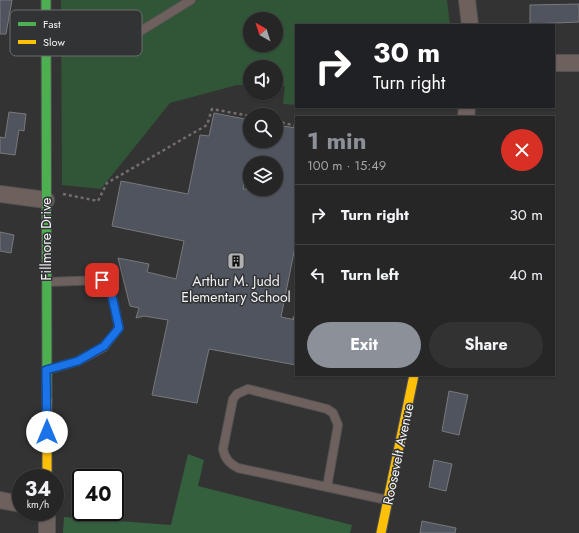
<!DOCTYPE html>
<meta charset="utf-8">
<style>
:root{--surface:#262627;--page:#323233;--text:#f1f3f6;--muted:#a4a5a7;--line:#424344;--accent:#8c9099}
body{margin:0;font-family:Jost,sans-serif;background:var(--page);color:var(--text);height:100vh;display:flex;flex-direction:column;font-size:15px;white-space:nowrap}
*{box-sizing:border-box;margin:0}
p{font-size:13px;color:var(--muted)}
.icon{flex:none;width:22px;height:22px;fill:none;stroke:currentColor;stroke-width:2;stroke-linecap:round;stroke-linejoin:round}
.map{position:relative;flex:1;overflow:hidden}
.side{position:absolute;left:295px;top:116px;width:260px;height:260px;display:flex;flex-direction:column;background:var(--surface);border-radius:0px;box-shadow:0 1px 3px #0004,0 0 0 1px var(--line)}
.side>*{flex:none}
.guide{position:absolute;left:295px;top:24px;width:260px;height:84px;border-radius:0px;box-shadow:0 1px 3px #0004,0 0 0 1px var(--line);background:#202124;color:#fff;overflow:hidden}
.needle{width:26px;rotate:321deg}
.fabs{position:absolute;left:243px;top:12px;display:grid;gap:8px}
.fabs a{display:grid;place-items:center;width:40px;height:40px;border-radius:50%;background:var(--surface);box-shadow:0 1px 3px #0004,0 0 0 1px var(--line);font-size:20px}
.speed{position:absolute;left:12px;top:469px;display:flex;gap:8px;font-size:20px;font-weight:700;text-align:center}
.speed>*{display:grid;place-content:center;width:52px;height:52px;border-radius:50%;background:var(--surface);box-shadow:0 1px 3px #0004,0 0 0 1px var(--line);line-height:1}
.speed small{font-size:10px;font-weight:400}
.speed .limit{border:2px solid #111;border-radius:6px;background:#fff;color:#111}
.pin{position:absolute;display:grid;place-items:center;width:34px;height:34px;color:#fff;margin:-17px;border-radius:8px;box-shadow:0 2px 6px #0006}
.me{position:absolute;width:44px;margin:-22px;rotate:0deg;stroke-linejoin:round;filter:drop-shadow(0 0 3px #0008)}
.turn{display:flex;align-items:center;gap:14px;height:84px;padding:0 12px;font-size:18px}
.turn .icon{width:52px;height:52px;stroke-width:2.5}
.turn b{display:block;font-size:28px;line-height:34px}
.round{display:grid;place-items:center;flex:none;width:42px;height:42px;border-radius:21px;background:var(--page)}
.overview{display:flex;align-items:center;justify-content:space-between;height:68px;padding:0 12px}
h1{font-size:24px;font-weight:700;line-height:30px;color:var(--accent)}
.button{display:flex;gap:8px;margin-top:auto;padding:8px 12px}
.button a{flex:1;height:46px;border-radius:24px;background:var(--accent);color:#fff;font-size:16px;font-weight:700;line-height:46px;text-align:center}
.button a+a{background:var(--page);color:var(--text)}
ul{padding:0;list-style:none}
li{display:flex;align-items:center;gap:12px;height:60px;padding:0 12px;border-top:1px solid var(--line)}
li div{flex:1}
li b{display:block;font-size:15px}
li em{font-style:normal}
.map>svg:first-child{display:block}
.green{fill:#305637;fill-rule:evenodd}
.forest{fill:#34603e}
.building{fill:#50545e;stroke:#78797a;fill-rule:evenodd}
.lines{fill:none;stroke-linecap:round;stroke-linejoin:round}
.lane-casing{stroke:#525253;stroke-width:10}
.street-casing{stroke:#525253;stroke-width:18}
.fast-casing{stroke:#525253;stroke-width:11}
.slow-casing{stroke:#525253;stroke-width:11}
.path{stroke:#766e6c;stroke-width:2.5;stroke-dasharray:3 3;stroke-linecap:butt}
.lane{stroke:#6e615d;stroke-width:8}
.street{stroke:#6e615d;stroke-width:16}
.fast{stroke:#4caf50;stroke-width:9}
.slow{stroke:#ffc107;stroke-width:9}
.route-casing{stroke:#114b97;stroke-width:10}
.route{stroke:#1a73e8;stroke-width:7}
.labels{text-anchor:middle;stroke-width:3;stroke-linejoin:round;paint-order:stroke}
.street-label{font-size:14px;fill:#f3f3f5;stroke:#323335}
.poi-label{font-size:14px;fill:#f3f3f5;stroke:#323335}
.key{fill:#323335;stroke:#6c6d6f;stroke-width:1}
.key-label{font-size:11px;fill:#f3f3f5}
</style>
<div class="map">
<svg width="579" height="533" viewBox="0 0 579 533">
<rect width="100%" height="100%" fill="#333334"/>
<path class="green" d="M61 0H447L450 25H296V105L283 104 285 86H276V67H250V85H237L170 103 101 189 62 185ZM250 19H276V45H250Z"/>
<path class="forest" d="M188 454 204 460 198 486 352 525 350 533H63L64 517 171 525Z"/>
<path class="building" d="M0 0H12L6 34H0Z
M579 4V22L530 24V5Z
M9 112 26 114 24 131 19 130 15 155 0 153V137L5 138Z
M214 113 250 120V141H276V125L296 128V242L281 317 296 320V365L209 349 197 403 152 395 168 320 144 316 136 318 139 308 130 306 118 258 149 264 147 272 176 279 184 241 112 226 121 181 188 194 200 135 209 136ZM249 163H276V189H243Z
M0 232 14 235 11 253 0 251Z
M449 391 468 395 459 435 442 431Z
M434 460 452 464 446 491 429 487Z
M422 521 456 528 455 533H420Z"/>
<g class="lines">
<g class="lane-casing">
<path id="lane" d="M47 44 99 48 139 32 191 0
M47 282 102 280 110 287 119 328 104 347 78 361 47 370
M327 487 338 425 333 413 327 409 248 389 237 394 233 399 223 449C225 459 229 463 238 468L387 500"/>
</g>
<g class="street-casing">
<path id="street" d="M467 0 470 25
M554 63H579
M466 117 467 107
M0 194 46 200
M0 500 21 504
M47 512V533"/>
</g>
<g class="fast-casing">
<path id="fast" d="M46 0 47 400"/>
</g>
<g class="slow-casing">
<path id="slow" d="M47 400V478
M381 533 414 375"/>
</g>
<path class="path" d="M276 121 296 126
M63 194 98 201 107 183 207 125 212 109 250 116
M295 245H296
M294 252 296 255
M293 319 296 315"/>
<use href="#lane" class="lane"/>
<use href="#street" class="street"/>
<use href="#fast" class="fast"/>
<use href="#slow" class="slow"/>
</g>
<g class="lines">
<g class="route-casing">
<path id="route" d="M47 432 46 370 78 361 104 346 119 328 110 287 102 280"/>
</g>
<use href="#route" class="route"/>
</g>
<defs>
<g id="building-square" transform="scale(0.9)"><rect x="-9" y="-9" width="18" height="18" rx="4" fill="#b0b0b1" stroke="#323335"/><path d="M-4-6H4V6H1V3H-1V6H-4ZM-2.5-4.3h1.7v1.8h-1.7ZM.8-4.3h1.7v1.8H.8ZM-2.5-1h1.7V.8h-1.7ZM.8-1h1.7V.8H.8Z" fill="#111"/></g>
</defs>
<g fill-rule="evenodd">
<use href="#building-square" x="236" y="261"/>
</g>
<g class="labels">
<g class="street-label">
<text transform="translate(46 239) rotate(-90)" y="5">Fillmore Drive</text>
<text transform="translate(398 454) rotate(-78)" y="5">Roosevelt Avenue</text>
</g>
<g class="poi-label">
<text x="236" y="286">Arthur M. Judd<tspan x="236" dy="16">Elementary School</tspan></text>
</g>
</g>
<rect x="10" y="10" width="132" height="46" rx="6" class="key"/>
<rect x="18" y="22" width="18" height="4" fill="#4caf50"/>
<rect x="18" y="40" width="18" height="4" fill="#ffc107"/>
<g class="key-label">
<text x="43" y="28">Fast</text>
<text x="43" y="46">Slow</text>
</g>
</svg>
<div class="fabs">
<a><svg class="needle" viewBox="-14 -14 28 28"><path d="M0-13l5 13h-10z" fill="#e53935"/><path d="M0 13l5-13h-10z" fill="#a4a5a7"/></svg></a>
<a><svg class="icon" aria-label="sound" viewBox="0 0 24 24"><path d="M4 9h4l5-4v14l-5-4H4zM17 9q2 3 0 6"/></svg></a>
<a><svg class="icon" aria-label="search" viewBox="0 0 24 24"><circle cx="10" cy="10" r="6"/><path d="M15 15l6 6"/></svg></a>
<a><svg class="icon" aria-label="layers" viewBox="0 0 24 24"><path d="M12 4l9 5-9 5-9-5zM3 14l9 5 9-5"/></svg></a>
</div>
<div class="speed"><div>34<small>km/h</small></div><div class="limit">40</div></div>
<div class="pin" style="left:102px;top:280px;background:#d93025"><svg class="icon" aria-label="arrive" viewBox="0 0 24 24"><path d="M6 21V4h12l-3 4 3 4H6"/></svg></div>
<svg class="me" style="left:47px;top:432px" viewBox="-20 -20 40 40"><circle r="19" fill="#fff"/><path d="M0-13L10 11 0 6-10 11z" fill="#1a73e8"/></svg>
<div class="guide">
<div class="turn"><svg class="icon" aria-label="right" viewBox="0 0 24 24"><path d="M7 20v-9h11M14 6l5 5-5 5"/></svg><div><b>30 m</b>Turn right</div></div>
</div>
<section class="side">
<div class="overview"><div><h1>1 min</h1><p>100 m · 15:49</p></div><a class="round" style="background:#d93025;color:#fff"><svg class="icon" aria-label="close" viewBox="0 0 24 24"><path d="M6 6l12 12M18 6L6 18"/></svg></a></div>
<ul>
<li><svg class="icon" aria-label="right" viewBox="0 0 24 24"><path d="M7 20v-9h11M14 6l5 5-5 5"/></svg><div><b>Turn right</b></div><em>30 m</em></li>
<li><svg class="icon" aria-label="left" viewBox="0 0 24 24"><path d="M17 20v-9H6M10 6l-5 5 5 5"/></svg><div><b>Turn left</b></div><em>40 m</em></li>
</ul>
<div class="button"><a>Exit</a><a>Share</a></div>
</section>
</div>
